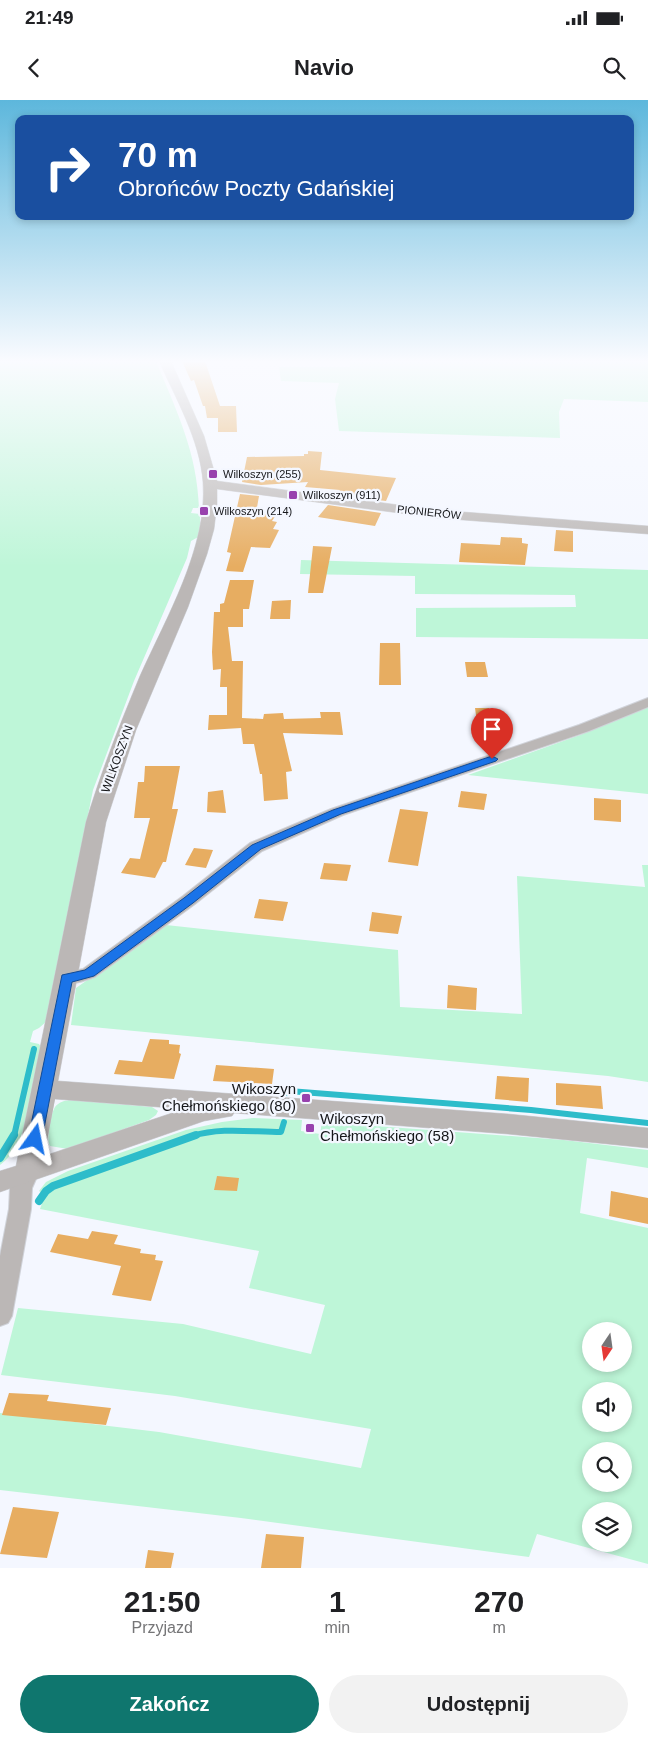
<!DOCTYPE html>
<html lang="pl">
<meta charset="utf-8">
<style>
:root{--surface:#fff;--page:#f2f2f2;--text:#202124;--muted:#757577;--accent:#0f766e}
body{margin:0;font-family:Helvetica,sans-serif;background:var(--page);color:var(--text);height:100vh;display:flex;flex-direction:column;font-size:19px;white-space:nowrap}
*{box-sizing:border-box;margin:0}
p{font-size:16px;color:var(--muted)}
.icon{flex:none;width:28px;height:28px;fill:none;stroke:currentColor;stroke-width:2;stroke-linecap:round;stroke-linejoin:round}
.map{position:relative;height:1468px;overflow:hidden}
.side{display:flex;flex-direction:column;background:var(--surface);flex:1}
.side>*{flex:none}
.hud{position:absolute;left:15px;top:15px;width:619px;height:105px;border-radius:10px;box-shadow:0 2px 8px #0003;background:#1a4fa0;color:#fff;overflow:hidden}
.needle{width:32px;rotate:193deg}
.buttons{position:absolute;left:582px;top:1222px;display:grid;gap:10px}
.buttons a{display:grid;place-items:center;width:50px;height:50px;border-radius:50%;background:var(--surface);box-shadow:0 2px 8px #0003;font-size:25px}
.pin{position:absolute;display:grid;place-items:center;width:42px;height:42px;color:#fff;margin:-51px -21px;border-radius:50% 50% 50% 0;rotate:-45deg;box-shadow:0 0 5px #0007}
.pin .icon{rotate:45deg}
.me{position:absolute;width:55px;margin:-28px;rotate:12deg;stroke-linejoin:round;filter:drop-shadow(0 0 4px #0008)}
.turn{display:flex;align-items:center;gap:18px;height:105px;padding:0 20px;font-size:22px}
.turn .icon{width:65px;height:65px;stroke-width:2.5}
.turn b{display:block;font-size:35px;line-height:42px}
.eta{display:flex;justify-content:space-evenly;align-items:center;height:85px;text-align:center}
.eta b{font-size:30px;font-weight:700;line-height:35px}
.cta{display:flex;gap:10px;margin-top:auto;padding:10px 20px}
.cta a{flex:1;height:58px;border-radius:30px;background:var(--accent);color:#fff;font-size:20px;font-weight:700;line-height:58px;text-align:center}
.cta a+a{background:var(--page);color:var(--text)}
.status{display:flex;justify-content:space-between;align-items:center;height:35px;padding:0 25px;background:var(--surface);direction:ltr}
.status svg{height:14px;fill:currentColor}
header{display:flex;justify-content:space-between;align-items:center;height:65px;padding:0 20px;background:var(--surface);font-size:22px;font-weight:700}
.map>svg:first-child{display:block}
.green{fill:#bef6d8;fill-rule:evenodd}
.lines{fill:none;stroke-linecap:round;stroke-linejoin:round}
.stream-far1{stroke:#2dbcca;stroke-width:6}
.stream{stroke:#2dbcca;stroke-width:8}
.building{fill:#e7ad61}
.minor-casing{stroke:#d0d3da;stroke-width:2}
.tertiary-casing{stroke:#d0d3da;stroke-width:1}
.minor{fill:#bbb7b6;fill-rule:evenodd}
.tertiary{fill:#bbb7b6;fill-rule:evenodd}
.route{fill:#1a73e8;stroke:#114b97}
.poi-dot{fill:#9842ae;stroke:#f4f7ff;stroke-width:2}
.labels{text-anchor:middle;stroke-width:4.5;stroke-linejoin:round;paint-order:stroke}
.far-poi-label{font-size:11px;fill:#16171a;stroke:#f4f7ff;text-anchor:start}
.far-street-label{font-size:11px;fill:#16171a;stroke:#f4f7ff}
.street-label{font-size:12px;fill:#16171a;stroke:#f4f7ff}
.near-poi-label{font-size:15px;fill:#16171a;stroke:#f4f7ff;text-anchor:end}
</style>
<div class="status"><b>21:49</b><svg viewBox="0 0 49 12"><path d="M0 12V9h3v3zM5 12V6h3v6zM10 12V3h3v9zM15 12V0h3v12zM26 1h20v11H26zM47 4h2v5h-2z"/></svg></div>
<header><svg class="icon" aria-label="back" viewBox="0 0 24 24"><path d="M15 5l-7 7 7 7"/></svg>Navio<svg class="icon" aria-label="search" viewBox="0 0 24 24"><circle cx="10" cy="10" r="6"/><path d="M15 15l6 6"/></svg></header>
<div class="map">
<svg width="648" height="1468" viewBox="0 0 648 1468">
<rect width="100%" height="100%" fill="#f4f7ff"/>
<path class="green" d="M0 261H156C177 312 197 352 199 408H193L191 413 200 414V436L191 441 187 458 134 581 93 690 47 921 39 928 33 931 30 942 39 944 42 949C35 982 29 1045 0 1065Z
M350 261H648V302L564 299 559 312 560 338 339 331 335 299 339 283 281 281 279 267H350Z
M301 460 648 470V539L416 537V508L576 507 575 495 415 494V476L300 474Z
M648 606V694L468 675 580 635Z
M642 765H648V982L608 976 71 925 76 888 166 825 398 850 400 907 522 914 517 776 645 787Z
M69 1000 152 1007 158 1011 156 1015 149 1020 68 1049 50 1046C46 1039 50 1015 55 1007 59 1002 64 1001 69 1000Z
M253 1018 302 1020 301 1031 320 1034 322 1022 564 1040 648 1050V1068L587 1058 580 1113 648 1128V1464L537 1434 529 1457 241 1418 0 1390V1313L159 1332 361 1368 371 1329 175 1296 1 1275 18 1208 183 1224 311 1254 325 1205 249 1188 259 1151 40 1109 45 1095 39 1091 46 1082 68 1071 186 1030 222 1022ZM591 1231H624V1264H591ZM591 1291H624V1324H591ZM591 1351H624V1384H591ZM591 1411H624V1444H591Z"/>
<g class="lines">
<path class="stream-far1" d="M287 993 289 991 531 1010 648 1023
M14 1036 34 949
M193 1036C220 1027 252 1032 281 1032L284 1022"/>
<path class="stream" d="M0 1058 14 1035
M39 1101 46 1091 53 1086 196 1035"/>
</g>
<path class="building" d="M182 261H205L220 306H236L237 332H218V318H207L205 306H203L194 280 191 281Z
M308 351 322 352 320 370 396 378 386 401 337 395 340 390 305 387 308 382 261 385 242 382 247 357 304 356V354H308Z
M240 394 259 396 256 413 276 415 272 421 277 422 273 429 279 430 270 448 251 447 243 472 226 471 231 453 227 452Z
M328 405 381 413 375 426 318 417Z
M556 430 573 431V452L554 451Z
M501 437 522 438V443L528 444 525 465 459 462 461 443 500 445Z
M313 446 332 447 323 493H308Z
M230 480H254L249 509H243V527H228L232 561H243L242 618 263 619 264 614 283 613 284 619 321 618 320 612H340L343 635 283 633 292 671 286 672 288 699 264 701 262 674H260L254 644H243L241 628 208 630 209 615H227V587H220L221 569 213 570 212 552 214 512H220V504L224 503Z
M291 500 290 519H270L272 501Z
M380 543H400L401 585H379Z
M465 562H485L488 577H467Z
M475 608H489L495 644H480Z
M145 666H180L172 709H178L166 762H163L155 778 121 773 130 758 140 759 150 718H134L138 682H144Z
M223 690 226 713 207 712 208 692Z
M461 691 487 694 484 710 458 707Z
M594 698 621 700V722L594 720Z
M400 709 428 712 418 766 388 762Z
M194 748 213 750 206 768 185 765Z
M324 763 351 765 347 781 320 779Z
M259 799 288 802 283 821 254 818Z
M372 812 402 816 398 834 369 831Z
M448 885 477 888 476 910 447 908Z
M150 939 169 940V944L180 945 179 953 181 954 174 979 114 974 119 960 142 962Z
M216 965 274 969 272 984 213 981Z
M497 976 529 978 528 1002 495 999Z
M556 983 601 986 603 1009 556 1005Z
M217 1076 239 1078 237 1091 214 1090Z
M611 1091 648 1098V1124L609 1116Z
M92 1131 118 1135 114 1144 141 1149 140 1153 156 1155 155 1160 163 1161 151 1201 112 1195 121 1166 50 1152 58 1134 88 1139Z
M9 1293 49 1295 47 1301 111 1308 106 1325 2 1315Z
M13 1407 59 1412 47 1458 0 1454Z
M266 1434 304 1437 301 1468H261Z
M148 1450 174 1453 171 1468H145Z"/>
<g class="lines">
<g class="minor-casing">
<path id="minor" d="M648 598V607L589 631 343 715 262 751 195 804 95 877C83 881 72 886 59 882L57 878 59 874 83 869 183 796 250 743 331 709 579 625Z
M28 1064 36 1066 39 1072 32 1088 31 1109 12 1216 8 1223 0 1226V1156L9 1109 10 1088 20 1066Z"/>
</g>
<g class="tertiary-casing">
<path id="tertiary" d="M159 261H171L204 336 217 381 437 410 648 426V434L437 418 217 389V404L214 429 207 454 188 507 136 630 106 722 58 981 508 1014 648 1028V1048L508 1034 234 1013 232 1016 204 1021 0 1092V1071L16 1066 86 722C101 672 120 624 140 576 166 518 208 447 203 382 200 340 176 299 159 261ZM55 999 184 1009 44 1056Z"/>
</g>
<use href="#minor" class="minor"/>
<use href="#tertiary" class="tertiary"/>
</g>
<linearGradient id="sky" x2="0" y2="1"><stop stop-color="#5db7dc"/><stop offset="0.56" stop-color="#fafbff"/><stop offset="1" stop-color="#fafbff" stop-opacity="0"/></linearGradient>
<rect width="648" height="467" fill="url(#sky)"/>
<path class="route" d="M492 656 498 659 496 661 341 714 261 749 193 803 94 876 72 882 42 1039 40 1043 35 1044 30 1043 28 1039 62 875 85 870 184 798 252 745 333 710Z"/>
<g class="poi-dot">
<rect x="208" y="369" width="10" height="10" rx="2.5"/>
<rect x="288" y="390" width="10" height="10" rx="2.5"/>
<rect x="199" y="406" width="10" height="10" rx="2.5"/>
<rect x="301" y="993" width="10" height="10" rx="2.5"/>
<rect x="305" y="1023" width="10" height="10" rx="2.5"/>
</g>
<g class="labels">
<g class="far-poi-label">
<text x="223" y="378">Wilkoszyn (255)</text>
<text x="303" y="399">Wilkoszyn (911)</text>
<text x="214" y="415">Wilkoszyn (214)</text>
</g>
<g class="far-street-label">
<text transform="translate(429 412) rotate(6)" y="4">PIONIERÓW</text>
</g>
<g class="street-label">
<text transform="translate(117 659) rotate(-70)" y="4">WILKOSZYN</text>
</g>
<g class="near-poi-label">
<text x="296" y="994">Wikoszyn<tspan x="296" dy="17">Chełmońskiego (80)</tspan></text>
<text x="320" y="1024" text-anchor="start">Wikoszyn<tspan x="320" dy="17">Chełmońskiego (58)</tspan></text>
</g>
</g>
</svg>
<div class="buttons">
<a><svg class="needle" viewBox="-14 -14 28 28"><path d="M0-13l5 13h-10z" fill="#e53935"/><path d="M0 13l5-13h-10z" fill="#757577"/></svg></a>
<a><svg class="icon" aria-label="sound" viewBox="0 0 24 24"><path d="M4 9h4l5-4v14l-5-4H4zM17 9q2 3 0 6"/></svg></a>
<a><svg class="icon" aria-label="search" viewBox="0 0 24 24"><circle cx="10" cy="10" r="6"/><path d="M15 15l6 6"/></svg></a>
<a><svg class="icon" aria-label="layers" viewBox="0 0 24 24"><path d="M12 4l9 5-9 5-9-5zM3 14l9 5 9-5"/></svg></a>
</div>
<div class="pin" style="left:492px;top:659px;background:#d93025"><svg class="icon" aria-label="arrive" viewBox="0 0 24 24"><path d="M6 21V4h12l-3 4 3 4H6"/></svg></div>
<svg class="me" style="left:35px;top:1039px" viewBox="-20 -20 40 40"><path d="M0-17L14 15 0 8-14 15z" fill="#1a73e8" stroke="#fff" stroke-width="4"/></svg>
<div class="hud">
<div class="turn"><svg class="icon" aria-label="right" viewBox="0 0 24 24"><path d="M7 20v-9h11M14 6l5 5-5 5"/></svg><div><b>70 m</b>Obrońców Poczty Gdańskiej</div></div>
</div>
</div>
<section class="side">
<div class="eta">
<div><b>21:50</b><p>Przyjazd</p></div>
<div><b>1</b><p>min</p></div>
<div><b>270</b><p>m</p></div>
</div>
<div class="cta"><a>Zakończ</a><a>Udostępnij</a></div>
</section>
